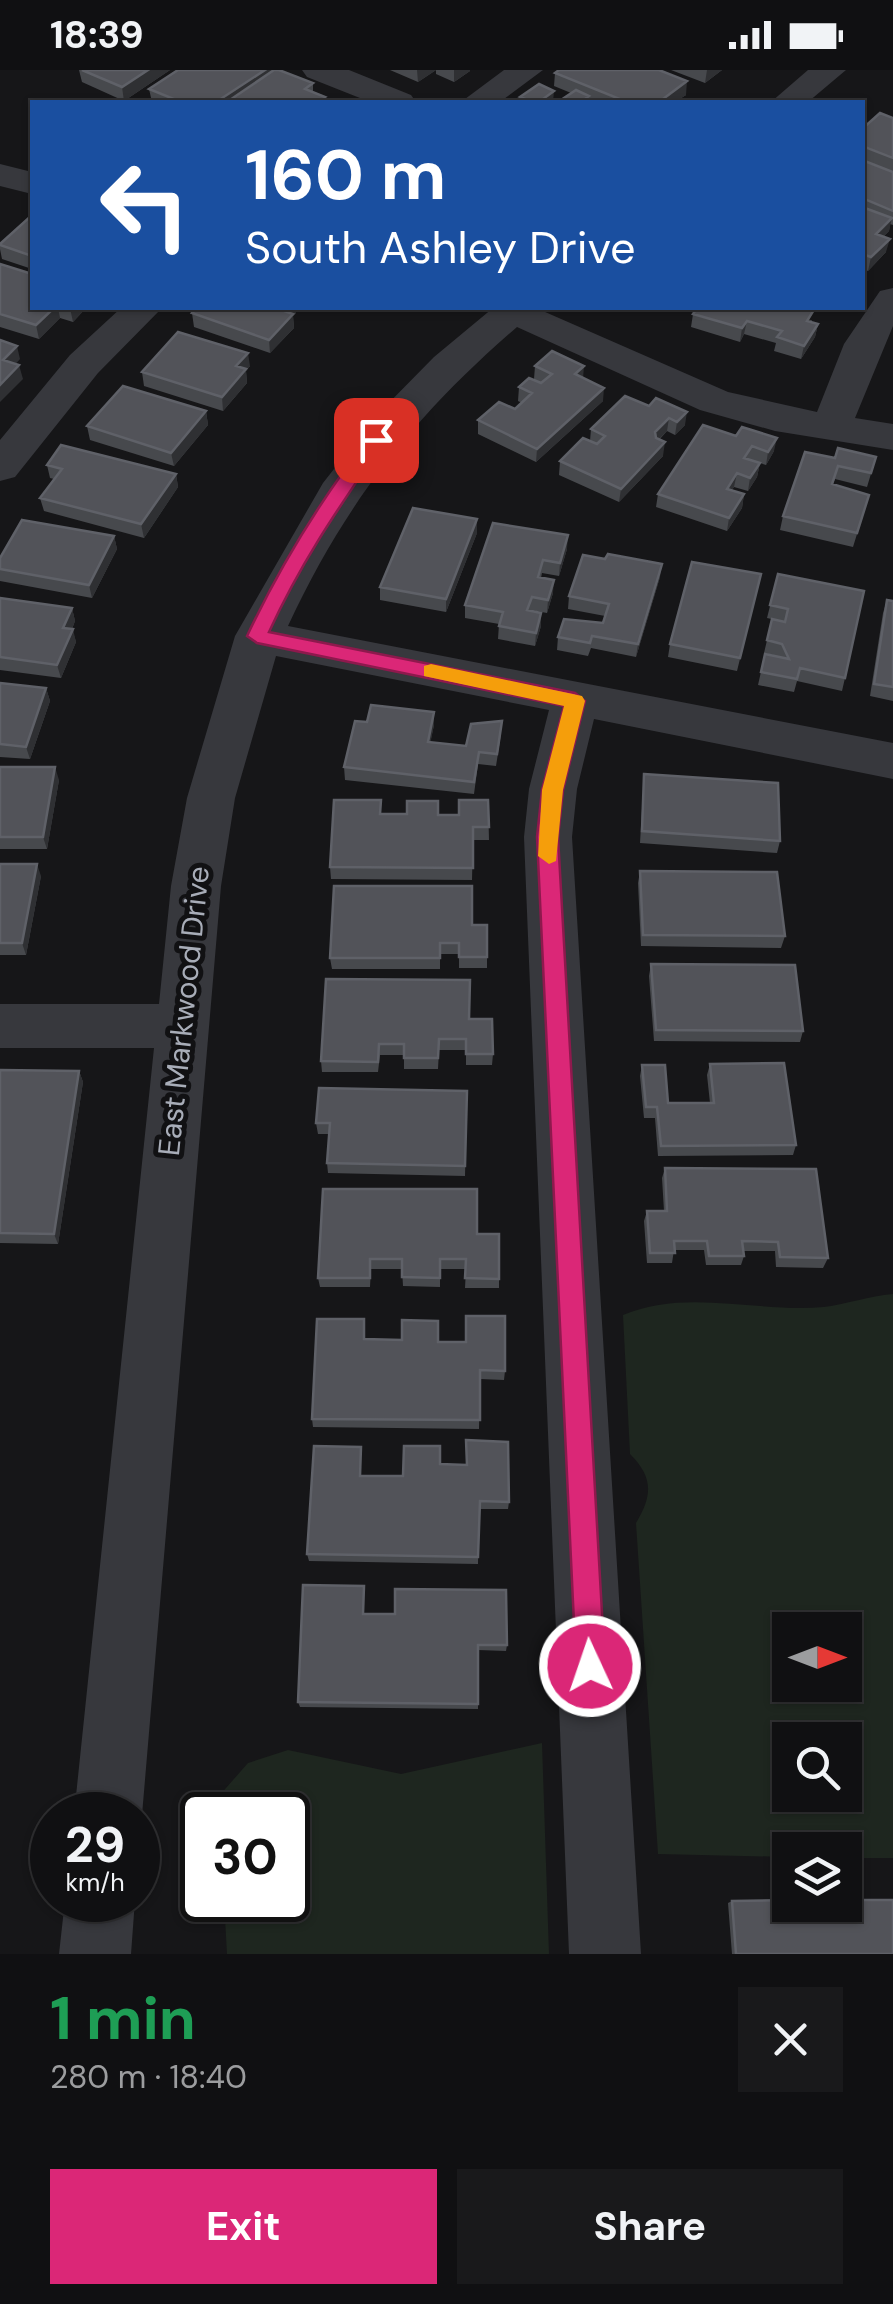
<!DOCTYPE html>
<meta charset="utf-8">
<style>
:root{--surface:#101012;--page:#19191b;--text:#f1f3f6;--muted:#9c9d9f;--line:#303032;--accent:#db2777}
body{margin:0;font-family:"DM Sans",sans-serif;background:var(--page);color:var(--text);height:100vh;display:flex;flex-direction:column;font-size:38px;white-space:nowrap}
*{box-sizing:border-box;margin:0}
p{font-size:32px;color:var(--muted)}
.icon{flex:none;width:55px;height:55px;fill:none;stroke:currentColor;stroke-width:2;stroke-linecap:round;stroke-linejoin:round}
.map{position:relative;height:1884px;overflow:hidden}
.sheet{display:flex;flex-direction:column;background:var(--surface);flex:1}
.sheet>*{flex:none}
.banner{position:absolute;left:30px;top:30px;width:835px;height:210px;border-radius:0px;box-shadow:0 2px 8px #0004,0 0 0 2px var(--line);background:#1a4fa0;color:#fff;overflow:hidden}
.needle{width:65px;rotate:90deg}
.fabs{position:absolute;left:772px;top:1542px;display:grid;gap:20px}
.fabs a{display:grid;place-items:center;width:90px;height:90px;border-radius:0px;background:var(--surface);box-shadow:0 2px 8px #0004,0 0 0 2px var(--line);font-size:50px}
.speed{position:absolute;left:30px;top:1722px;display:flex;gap:20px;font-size:50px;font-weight:700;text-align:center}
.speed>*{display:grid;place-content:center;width:130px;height:130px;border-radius:50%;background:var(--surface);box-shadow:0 2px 8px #0004,0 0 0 2px var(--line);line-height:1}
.speed small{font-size:25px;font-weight:400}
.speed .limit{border:5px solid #111;border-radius:15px;background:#fff;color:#111}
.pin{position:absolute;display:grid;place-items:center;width:85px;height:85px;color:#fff;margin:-42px;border-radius:20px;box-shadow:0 5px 15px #0006}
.me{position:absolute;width:110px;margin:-55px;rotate:357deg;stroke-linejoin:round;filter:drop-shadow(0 0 8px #0008)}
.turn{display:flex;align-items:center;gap:35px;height:210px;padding:0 50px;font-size:45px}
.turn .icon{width:130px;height:130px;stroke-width:2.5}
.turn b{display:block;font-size:70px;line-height:85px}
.round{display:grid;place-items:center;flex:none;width:105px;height:105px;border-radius:0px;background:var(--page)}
.head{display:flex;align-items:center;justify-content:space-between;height:170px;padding:0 50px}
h1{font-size:60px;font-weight:700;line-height:75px;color:#1e9e55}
.button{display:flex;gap:20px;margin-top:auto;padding:20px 50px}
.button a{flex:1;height:115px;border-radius:0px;background:var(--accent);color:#fff;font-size:40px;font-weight:700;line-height:115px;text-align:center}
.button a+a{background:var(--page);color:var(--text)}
.status{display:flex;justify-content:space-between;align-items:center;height:70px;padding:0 50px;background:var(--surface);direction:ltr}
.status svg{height:28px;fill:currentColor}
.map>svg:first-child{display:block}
.green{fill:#1e261f;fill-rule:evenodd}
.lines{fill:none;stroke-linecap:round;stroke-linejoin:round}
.minor{fill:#37383d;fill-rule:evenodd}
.wall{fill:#47494d}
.shaded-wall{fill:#2f3033}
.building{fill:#525359;stroke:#5f6168;stroke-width:2.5}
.route{fill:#db2777;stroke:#8e194d;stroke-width:2.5}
.slow{fill:#f59e0b}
.labels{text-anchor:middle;stroke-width:10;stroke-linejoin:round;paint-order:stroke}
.street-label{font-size:30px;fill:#a8adb8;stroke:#111113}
</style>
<div class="status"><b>18:39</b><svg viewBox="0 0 49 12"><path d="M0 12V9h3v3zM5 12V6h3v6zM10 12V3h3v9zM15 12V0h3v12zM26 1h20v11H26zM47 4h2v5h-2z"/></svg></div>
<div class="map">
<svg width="893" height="1884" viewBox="0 0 893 1884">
<rect width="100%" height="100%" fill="#161618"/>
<path class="green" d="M893 1224V1788H845V1780H790V1787L658 1784 636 1453C653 1425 653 1407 630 1384L623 1245C686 1218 757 1243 824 1237 847 1234 869 1226 893 1224ZM790 1560H845V1615H790ZM790 1670H845V1725H790Z
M542 1673 549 1884H227L224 1830H288V1745H220L219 1726 248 1693 288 1680 401 1704Z"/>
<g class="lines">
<path class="minor" d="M302 0H349L411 25 416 32H370L307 7Z
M504 0H543L500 32H461Z
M808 0H846L808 32H771Z
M0 94 32 102V124L0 116Z
M893 218V256L855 348 893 354V380L775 361 700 340 517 257C414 346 345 433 288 556L893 673V709L594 649 577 719 572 767 641 1884H569L524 767 529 719 549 640 276 586 235 728 221 816 142 1745 138 1757V1745H74L154 978H0V934H159L171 816 187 728 235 566 323 413 374 348 434 287 493 238H536L728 322 817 342 844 274 880 221Z
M121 238H162L98 303 15 407 0 411V370L70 285Z
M65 1830H135L131 1884H59Z"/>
</g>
<path class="wall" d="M79 0H170L124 31 82 12Z
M390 0H436L418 12Z
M436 0H470V1L454 12 436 4Z
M671 0H722L705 13Z
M555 3 686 25 675 32H593L554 16Z
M313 13V22L325 27V32H152L149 19Z
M893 48V155L890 154 889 161 884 166 886 182 868 201 862 198V59Z
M32 145V199L2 189 0 179V174Z
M0 194 32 238H86L73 252 60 248 39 269 0 257Z
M192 243H296L293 246 294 258 270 283 194 257Z
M693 244 812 250 811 252 818 254 815 267 801 289 774 281 776 273 744 264 740 272 691 257Z
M250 296 246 301 247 313 223 341 144 316 142 302Z
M535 296 583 308 603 331 536 392 478 364V350L515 339 522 333 518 331 519 317 534 309Z
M649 336 685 355 675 365 667 361 659 370 663 386 619 432 559 405 560 391 590 371 591 359Z
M206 341 208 355 174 396 90 370 87 356Z
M703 355 774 381 766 395 760 393 757 407 748 421 734 417 732 420 744 424 742 438 727 461 656 437 658 424Z
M876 387 867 417 835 409 833 414 869 425 853 477 780 460 783 446 835 388Z
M47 395 176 404 178 417 144 468 44 441 40 428 54 409 50 408Z
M493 453 567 479 559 506 542 503 541 508 553 523 547 543 531 540 541 556 535 576 498 569 499 554 465 548V535Z
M477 463 446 542 380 530V517Z
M114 466 117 479 92 528 0 511V488Z
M605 489 660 507 636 587 591 578 588 586 557 580 558 567 603 553 605 546 568 539 569 526Z
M761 504 737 601 668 587 670 574Z
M778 504 845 608 842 621 797 611 794 622 758 615 765 584 778 586 764 583 772 549 785 552 767 548Z
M0 528 72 538 75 551 72 559 76 572 61 608 0 600Z
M887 530 893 531V631L870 626 883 543Z
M0 613 46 618 50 631 30 689 0 687Z
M367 652 434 655 430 673 466 676 501 664 496 696 478 694 474 724 345 710 344 697Z
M0 697 59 710 47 779H0Z
M644 704 780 771 777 783 640 773Z
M488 730 489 770H473L472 810 331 809 330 797 381 744 459 745Z
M0 794 41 806 26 885H0Z
M640 801 785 866 781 878 641 876 638 813Z
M472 855H487V898H459V884H440V899H332L330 888Z
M651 894 803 961 800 972 654 971 649 906Z
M469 949 493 984 492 995H466V980H439L438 999H404V985H380L378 1002H322L321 991Z
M710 994 796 1075 793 1085 658 1086 655 1048H644L640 1006 642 995 668 1033H710L707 1005Z
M0 1000 79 1001 83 1012 58 1174 0 1173Z
M467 1021 465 1106 328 1103 327 1093 329 1064H318L316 1053Z
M665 1098 828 1188 823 1198 776 1197 775 1181H744V1186L741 1195H706L704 1180H674L672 1193H647L644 1151 647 1141H664L662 1108Z
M323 1119 477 1164 499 1209V1218H465L466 1199H440V1217L403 1216 402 1199H371L370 1217H320L318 1208Z
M365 1258V1269L466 1272 505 1301 504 1310 480 1309 479 1359 313 1357 312 1349Z
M361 1377V1406H403L440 1394 509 1432 508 1439H479L478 1494 309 1491 307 1484Z
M364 1516V1544L507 1575 506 1581 478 1580V1639L300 1637 298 1632Z
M732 1831 893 1884H732L728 1833Z"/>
<path class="shaded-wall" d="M148 0H170L124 31 122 17Z
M265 0H273L238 32H216Z
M417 0H436L418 12Z
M454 0H470V1L454 12Z
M707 0H722L705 13Z
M687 11 686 25 675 32H659Z
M554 21 553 32 543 29Z
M892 148 889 161 873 177 876 164Z
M890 169 886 182 868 201 871 187Z
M54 238H58L60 248 39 269 36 255Z
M70 238H86L73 252Z
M287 238H296V243L293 246 294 258 270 283 269 270Z
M747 251 744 264 740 272 742 258Z
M818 254 815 267 801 289 804 276Z
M17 276 20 289 7 304 3 290Z
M248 283 250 296 246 301 247 313 223 341 222 327 236 296Z
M19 295 23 309 0 332V315Z
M584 296 583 309 575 304Z
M604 318 603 331 536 392 537 379Z
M206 341 208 355 174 396 171 383Z
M687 342 685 355 675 365 677 352Z
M669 348 667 361 653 375 655 362Z
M777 368 774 381 766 395 768 382Z
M665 372 663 386 619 432 621 419Z
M760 393 757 407 748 421 750 408Z
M737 403 734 417 724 432 727 419Z
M176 404 178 417 144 468 141 454Z
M744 424 742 438 727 461 729 448Z
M477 449V463L446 542V529Z
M568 465 567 479 559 506 560 493Z
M114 466 117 479 92 528 89 515Z
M662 494 660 507 636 587 638 574Z
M554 510 553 523 547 543 548 530Z
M72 538 75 551 67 571 63 558Z
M541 543V556L535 576 536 563Z
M73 559 76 572 61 608 57 595Z
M46 618 50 631 30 689 26 677Z
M434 642V655L428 685V672Z
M55 697 59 710 47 779 43 767Z
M37 794 41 806 26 885 22 873Z
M79 1001 83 1012 58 1174 54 1164Z"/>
<path class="building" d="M82 0H148L122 17Z
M178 0H265L216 32H181L149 19Z
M274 0H279L313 13 305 19 325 27 317 32H227Z
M559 0H659L687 11 659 32H627L555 3Z
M539 14 554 21 543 29 552 32H533L520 27Z
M576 20 589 26 581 32H558Z
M880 43 893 48V88L862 76V59Z
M862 90 893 102V141L862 128Z
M862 137 892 148 876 164 890 169 871 187 862 184Z
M32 145V186L0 175V174Z
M0 194 32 204V238H54L36 255 0 244Z
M197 238H287L284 241 293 244 269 270 192 243Z
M697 238H815L807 251 818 254 804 276 777 267 782 261 747 251 742 258 693 244Z
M178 262 248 283 236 296 246 299 222 327 142 302Z
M0 270 17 276 3 290 19 295 0 315Z
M552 281 584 296 575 304 604 318 537 379 478 350 499 332 515 339 532 323 519 317 529 308 541 313 552 304 535 296Z
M123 316 206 341 171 383 87 356Z
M625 326 649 336 656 328 687 342 677 352 669 348 655 362 656 368 665 372 621 419 560 391 583 368 597 374 605 366 591 359Z
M703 355 736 366 742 357 777 368 768 382 752 376 744 388 760 393 750 408 737 403 727 419 744 424 729 448 658 424Z
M61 375 176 404 141 454 40 428 62 399 47 395Z
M838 378 876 387 871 403 838 396 832 414 869 425 857 463 783 446 805 382 835 388Z
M413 438 477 449 446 529 380 517Z
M22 450 114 466 89 515 0 499V488Z
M493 453 568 465 560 493 543 490 538 507 554 510 548 530 532 527 527 540 541 543 536 563 499 556 503 542 465 535Z
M608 484 662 494 638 574 592 566 590 573 558 567 564 549 603 553 609 534 569 526 583 485 605 489Z
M692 492 761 504 740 588 670 574Z
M778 504 864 521 845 608 800 598 797 609 761 602 765 584 789 589 782 574 767 570 772 549 785 552 788 539 770 535Z
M0 528 72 538 63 558 73 559 57 595 0 587Z
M887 530 893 531V617L874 614Z
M0 613 46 618 26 677 0 674Z
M371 635 434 642 428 672 466 676 471 654 502 651 497 684 479 682 474 712 344 697 355 651 367 652Z
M0 697H55L43 767H0Z
M644 704 778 713 780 771 642 761Z
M334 730H381L380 744H407V731H438V745H459V730H488L489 757H473V798L330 797Z
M0 794H37L22 873H0Z
M640 801 777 802 785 866 643 865Z
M334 816H472V855H487V887H459V873H440V888H330Z
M651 894 795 895 803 961 656 960Z
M326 909 470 910 469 949H492L493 984H466V969H439L438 988H404V974H379L378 992 321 991Z
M784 993 796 1075 661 1076 657 1037H646L642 995H665L668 1033H714L710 994Z
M0 1000 79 1001 54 1164 0 1163Z
M319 1018 467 1021 465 1096 327 1093 330 1053H316Z
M665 1098 816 1099 828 1188 780 1187 778 1172 742 1171 744 1186H709L707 1171H674L675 1183H650L647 1141H667Z
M323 1119H477V1164H499V1209L465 1208 466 1189H440V1208L402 1207V1189H370V1208H318Z
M466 1246H505V1301L480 1300V1350L312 1349 317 1249H364V1269L402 1270V1250L438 1251V1272H466Z
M466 1370 508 1372 509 1432 480 1431 478 1487 307 1484 314 1376 361 1377 360 1406H403L404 1376H440V1394L467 1395Z
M303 1515 364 1516 363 1544H395V1519L506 1520 507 1575H478V1634L298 1632Z
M790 1830V1835H845V1830H893V1884H736L732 1831Z"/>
<path class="route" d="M370 366 385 370C340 436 303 488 269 562L575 623 585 631 563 720 558 767 605 1596 601 1607 590 1611 580 1607 576 1596 537 767 542 720 564 636 257 573 247 566C281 494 321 429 370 366Z"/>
<path class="slow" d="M431 594 582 626 585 631 563 720 556 791 549 794 538 786 542 720 564 636 424 606V596Z"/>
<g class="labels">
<g class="street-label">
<text transform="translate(184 941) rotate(-84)" y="10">East Markwood Drive</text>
</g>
</g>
</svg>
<div class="fabs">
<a><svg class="needle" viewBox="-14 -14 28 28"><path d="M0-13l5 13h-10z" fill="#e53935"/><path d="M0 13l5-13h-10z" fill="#9c9d9f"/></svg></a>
<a><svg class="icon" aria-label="search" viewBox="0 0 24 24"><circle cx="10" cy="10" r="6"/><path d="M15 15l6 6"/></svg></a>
<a><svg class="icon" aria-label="layers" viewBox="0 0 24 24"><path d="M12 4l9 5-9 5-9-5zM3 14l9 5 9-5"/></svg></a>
</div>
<div class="speed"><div>29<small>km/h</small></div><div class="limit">30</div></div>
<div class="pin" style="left:376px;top:370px;background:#d93025"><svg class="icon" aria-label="arrive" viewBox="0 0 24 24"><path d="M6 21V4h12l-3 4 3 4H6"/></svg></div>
<svg class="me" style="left:590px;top:1596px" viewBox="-20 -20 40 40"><circle r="17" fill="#db2777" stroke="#fff" stroke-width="3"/><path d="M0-11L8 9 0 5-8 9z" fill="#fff"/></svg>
<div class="banner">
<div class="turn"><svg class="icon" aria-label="left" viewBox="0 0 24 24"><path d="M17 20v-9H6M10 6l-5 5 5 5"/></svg><div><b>160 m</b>South Ashley Drive</div></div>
</div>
</div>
<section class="sheet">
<div class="head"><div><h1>1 min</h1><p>280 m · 18:40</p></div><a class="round"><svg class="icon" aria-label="close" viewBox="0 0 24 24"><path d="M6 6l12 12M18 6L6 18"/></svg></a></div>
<div class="button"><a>Exit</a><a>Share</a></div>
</section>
